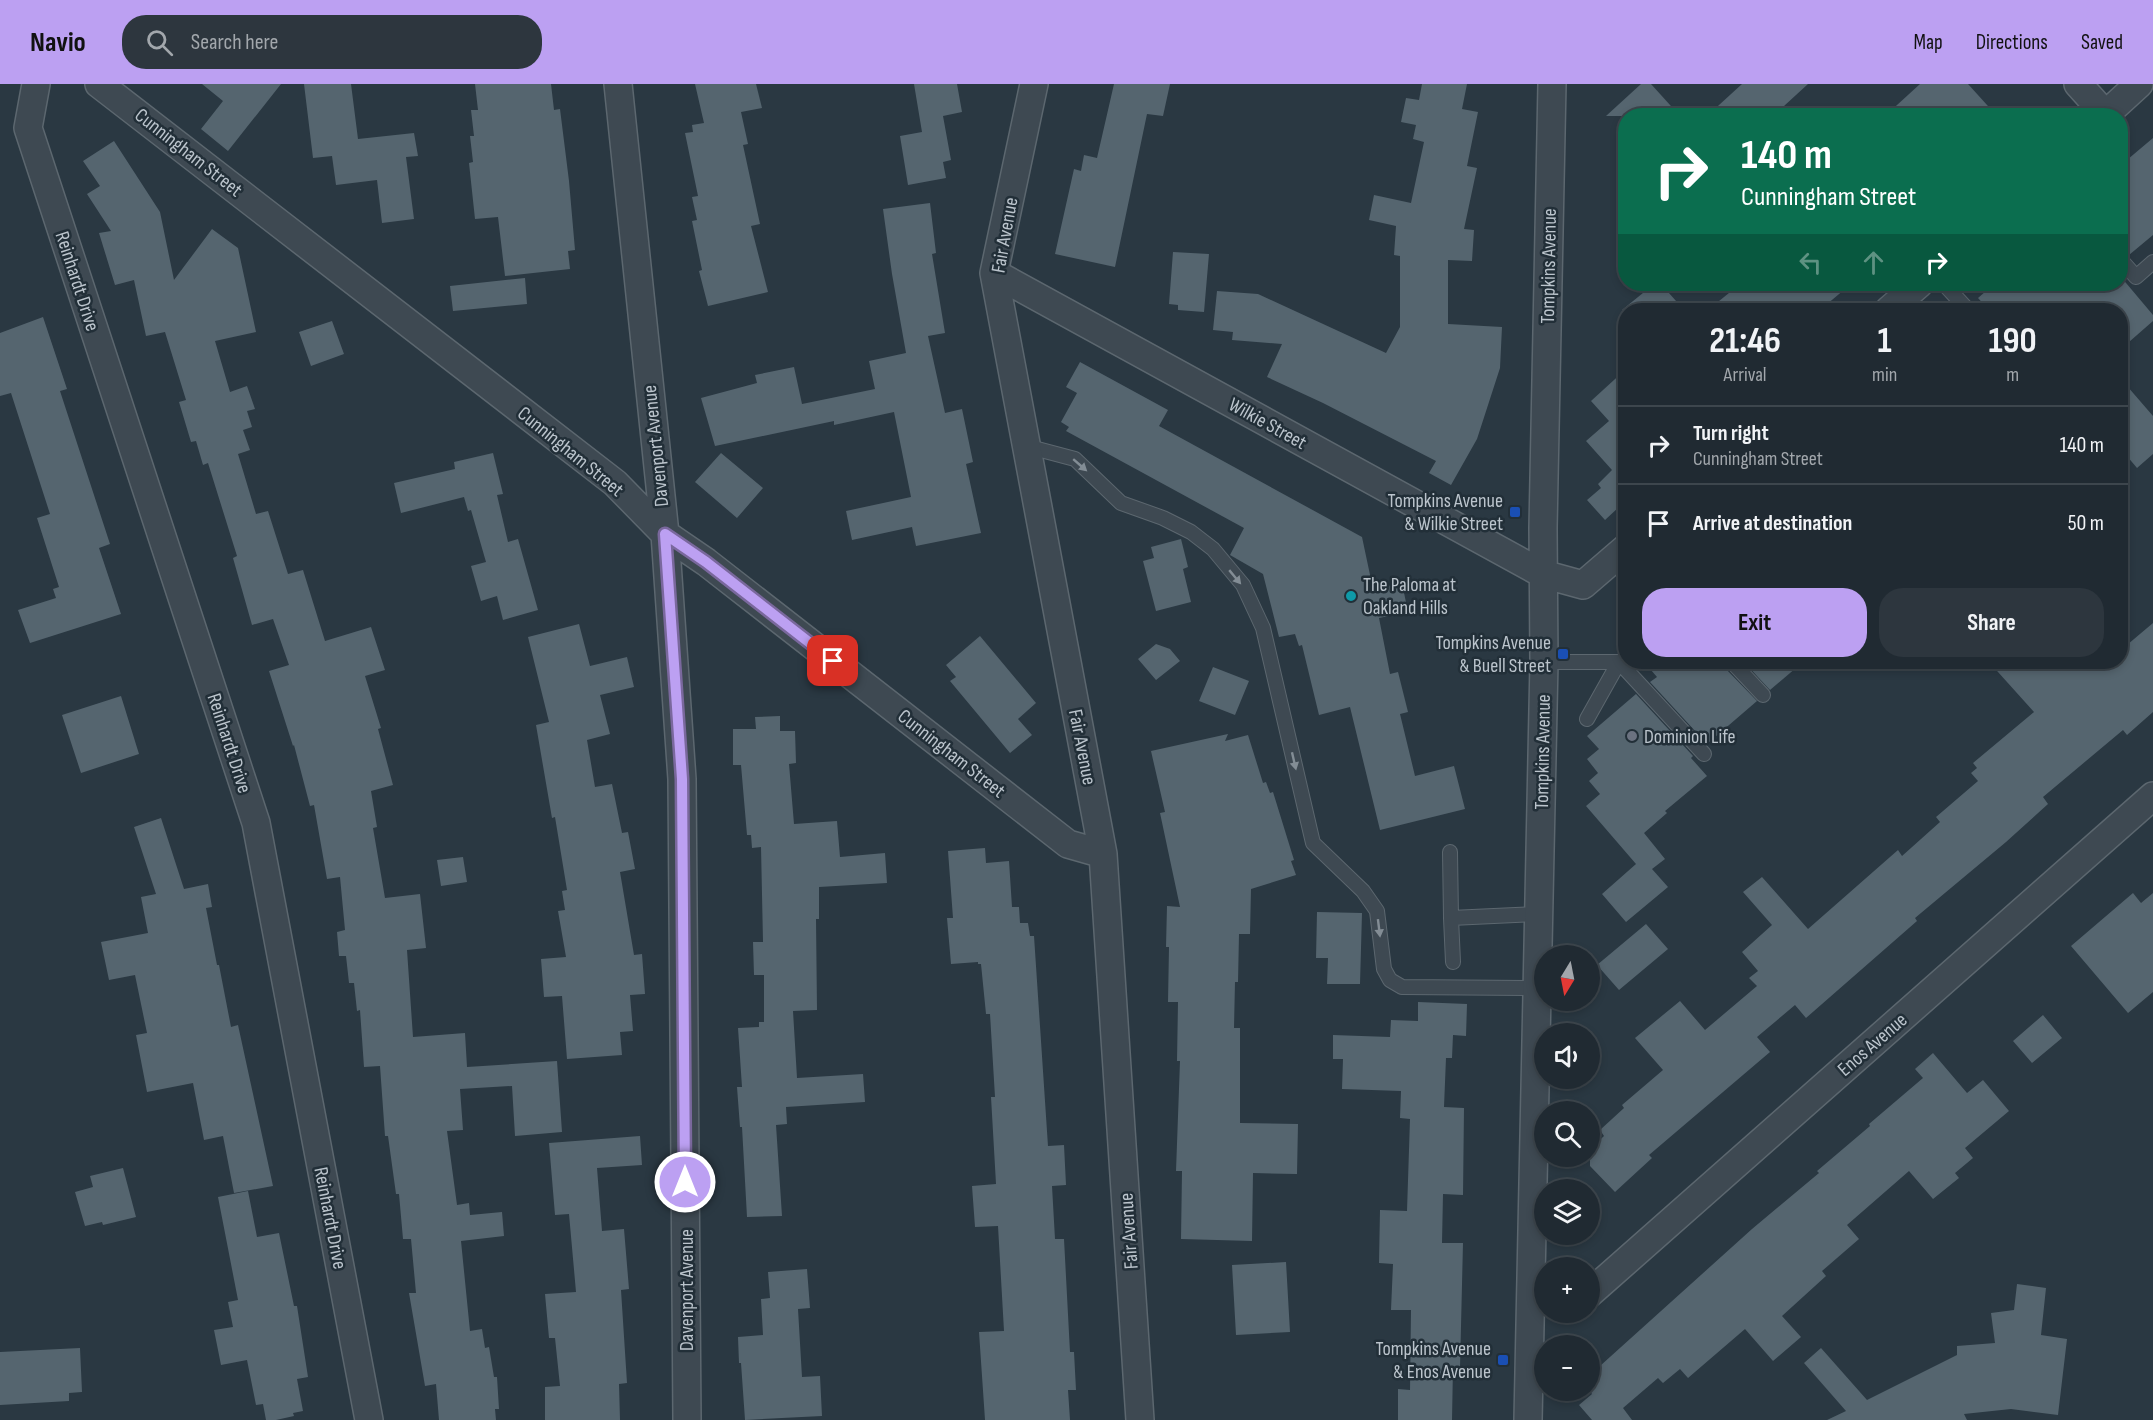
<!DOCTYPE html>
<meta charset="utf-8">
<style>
:root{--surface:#202a32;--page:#2d363e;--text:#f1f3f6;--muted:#a2a7ac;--line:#3d464d;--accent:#bca0f2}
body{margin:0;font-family:"Sofia Sans Condensed",sans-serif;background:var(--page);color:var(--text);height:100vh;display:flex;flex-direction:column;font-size:22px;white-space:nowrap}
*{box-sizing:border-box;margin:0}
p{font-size:20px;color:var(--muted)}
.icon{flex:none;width:33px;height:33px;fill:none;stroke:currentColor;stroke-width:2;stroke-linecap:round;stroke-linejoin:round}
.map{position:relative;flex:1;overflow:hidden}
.panel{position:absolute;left:1618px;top:219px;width:510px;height:366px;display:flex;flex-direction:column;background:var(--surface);border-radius:24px;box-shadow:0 3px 9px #0003,0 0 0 2px var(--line)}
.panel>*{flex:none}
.hud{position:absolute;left:1618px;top:24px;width:510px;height:183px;border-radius:24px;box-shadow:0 3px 9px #0003,0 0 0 2px var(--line);background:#0b6e4f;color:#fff;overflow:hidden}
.needle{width:39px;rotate:190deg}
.controls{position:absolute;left:1534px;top:861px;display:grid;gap:12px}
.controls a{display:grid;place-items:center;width:66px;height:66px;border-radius:50%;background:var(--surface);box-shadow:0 3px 9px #0003,0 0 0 2px var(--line);font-size:30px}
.pin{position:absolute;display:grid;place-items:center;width:51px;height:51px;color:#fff;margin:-26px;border-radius:12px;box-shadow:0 3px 9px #0006}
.me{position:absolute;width:66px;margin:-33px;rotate:0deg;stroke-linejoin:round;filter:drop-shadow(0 0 4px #0008)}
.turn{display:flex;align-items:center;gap:21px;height:126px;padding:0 24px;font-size:27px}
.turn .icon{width:78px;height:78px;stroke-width:2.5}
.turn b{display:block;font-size:42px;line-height:51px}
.lanes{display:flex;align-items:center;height:57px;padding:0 24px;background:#0003;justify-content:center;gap:30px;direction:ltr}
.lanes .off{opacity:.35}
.eta{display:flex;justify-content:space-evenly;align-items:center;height:102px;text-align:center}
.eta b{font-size:36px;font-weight:700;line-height:42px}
.action{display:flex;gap:12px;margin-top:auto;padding:12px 24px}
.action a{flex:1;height:69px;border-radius:24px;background:var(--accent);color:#111;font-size:24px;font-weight:700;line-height:69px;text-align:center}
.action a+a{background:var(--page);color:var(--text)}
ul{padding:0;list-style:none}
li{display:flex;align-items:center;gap:18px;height:78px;padding:0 24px;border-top:2px solid var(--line)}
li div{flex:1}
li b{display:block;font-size:22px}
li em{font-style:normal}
header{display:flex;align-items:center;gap:36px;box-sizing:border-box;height:84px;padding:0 30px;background:var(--accent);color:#111}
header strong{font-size:28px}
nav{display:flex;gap:33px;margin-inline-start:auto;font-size:21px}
.search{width:420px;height:54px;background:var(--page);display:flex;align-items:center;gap:15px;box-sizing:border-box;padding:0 21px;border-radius:24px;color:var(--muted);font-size:22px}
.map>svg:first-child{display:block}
.building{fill:#55656f}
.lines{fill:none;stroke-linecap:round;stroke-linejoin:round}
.lane-casing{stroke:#5c676f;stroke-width:16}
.street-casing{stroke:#5c676f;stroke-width:30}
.lane{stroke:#3e4952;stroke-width:14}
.street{stroke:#3e4952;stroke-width:27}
.oneway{fill:#838d95}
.route-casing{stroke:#7a689d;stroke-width:15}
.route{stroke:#bca0f2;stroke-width:10}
.transit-dot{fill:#1a4fb4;stroke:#222f38;stroke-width:2}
.culture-dot{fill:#0f9aa8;stroke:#222f38;stroke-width:2}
.worship-dot{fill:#6b7280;stroke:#222f38;stroke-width:2}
.labels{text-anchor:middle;stroke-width:5;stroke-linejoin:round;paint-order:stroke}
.street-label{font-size:20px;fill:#bbc4cc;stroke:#222f38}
.poi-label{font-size:20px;fill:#bbc4cc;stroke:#222f38;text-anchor:end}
</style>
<header>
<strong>Navio</strong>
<div class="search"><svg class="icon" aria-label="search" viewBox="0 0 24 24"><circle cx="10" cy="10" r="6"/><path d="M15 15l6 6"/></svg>Search here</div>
<nav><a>Map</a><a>Directions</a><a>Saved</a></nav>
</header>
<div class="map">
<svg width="2153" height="1336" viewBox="0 0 2153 1336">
<rect width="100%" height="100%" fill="#2a3842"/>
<path class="building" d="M202 0H281L228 67 201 45 223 17Z
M304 0H351L358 55 414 49 418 72 406 73 414 135 382 139 377 96 336 101 332 72 313 74Z
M475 0H551L554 26 560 25 569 97 575 166 568 167 570 185 505 192 498 133 475 135 469 79 473 78 470 52H474L471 26H478Z
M695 0H756L762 24 741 28 748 60 743 61 760 140 751 142 768 208 708 222 699 187 702 186 692 137 697 136 692 113 698 112 685 49 693 48 692 41 704 39Z
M914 0H957L962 28 943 32 951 76 943 78 946 94 908 101 900 52 922 48Z
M1114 0H1170L1163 32 1147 30 1115 183 1055 170 1074 85 1081 87 1084 71 1097 74Z
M1422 0H1467L1462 25 1478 28 1467 82 1477 84 1464 145 1474 146 1472 177 1448 176V240L1502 243 1500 284 1477 355 1451 401 1429 389 1436 377 1323 319 1267 293 1282 260 1232 256 1233 248 1213 246 1217 207 1258 210 1386 269 1400 243V172L1394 171 1396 142 1369 136 1374 111 1411 119 1424 58 1413 55 1416 41 1401 38 1406 14 1419 16Z
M1641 0H1651L1680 32H1606Z
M1742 0H1808L1773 32H1707Z
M1920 0H1968L1997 32H1885Z
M2153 54V151L2129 171 2121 167V81Z
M114 57 160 128 174 196 212 145 238 164 256 248 215 257 230 308 247 302 255 325 247 327 252 343 243 346 250 366 238 370 256 430 268 427 288 490 303 486 325 557 371 543 385 586 365 592 381 644 378 645 393 701 371 707 377 743 373 744 385 814 420 810 426 864 407 866 413 953 465 949 467 983 557 977 562 1048 515 1052 512 1002 460 1005 463 1046 447 1047 457 1121 469 1119 470 1131 502 1128 504 1152 461 1157 470 1247 482 1245 485 1264 489 1263 494 1293H497L499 1325H495L496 1336H439L436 1300 425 1302 409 1209H416L411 1155H403L399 1110H396L388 1052H385L380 982 364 983 360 926 357 927 354 899H349L346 872H339L337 848 345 846 340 793 327 795 314 721 310 722 294 661 293 662 269 587 289 581 273 535 252 541 233 474 237 472 208 379 203 381 196 357 191 358 179 318 186 316 165 248 146 252 134 196 115 201 99 149 111 147 87 110 100 102 83 77Z
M930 119 936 169 932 170 945 249 928 252 945 329 962 325 973 378 966 380 981 449 916 462 912 443 852 456 846 427 911 413 894 328 834 341V337L715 362 701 314 757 299 755 291 794 283 802 320 875 305 869 277 906 269 892 190 883 125Z
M1173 168 1209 170 1204 228 1178 226V221L1169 220Z
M2121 193 2153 231V237L2121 265V226H1989L1978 214 1994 200H2121Z
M525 194 527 220 453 227 450 202Z
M1654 200H1661L1684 226H1622Z
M1740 200H1851L1820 226H1708Z
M43 233 67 305 60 307 110 460 99 464 121 530 30 559 18 526 56 514 53 505 59 503 37 434 50 430 11 309 0 312V249Z
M332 237 344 270 311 282 299 248Z
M1080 278 1168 326 1159 342 1362 453 1373 505 1402 499 1408 528 1379 534 1390 590 1398 588 1408 628 1400 630 1415 692 1454 682 1465 725 1380 746 1350 623 1319 631 1302 561 1299 562 1295 550 1279 553 1263 490 1230 471 1244 444 1066 347 1069 343 1061 338 1077 309 1066 303Z
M1626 285V431L1619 423 1605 436 1587 416 1601 404 1598 400 1612 386 1586 357 1609 337 1591 317Z
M2121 295 2153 332V370L2137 384 2121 365Z
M493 369 503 410 497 411 508 458 518 455 538 526 503 536 497 512 481 517 471 482 486 478 471 426 468 427 464 413 401 429 394 399 455 385 454 378Z
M721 369 763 404 737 434 695 398Z
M1181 455 1188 483 1183 485 1191 518 1156 527 1143 477 1154 474 1151 463Z
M2153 539V628L2127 651 2123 646 2043 713 2048 720 2006 758 1915 834 1917 837 1806 934 1795 921 1757 953 1770 968 1649 1071 1652 1074 1615 1108 1590 1082V1065L1604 1052 1600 1046 1624 1024 1622 1021 1663 986 1635 954 1680 917 1705 946 1757 902 1749 894 1758 887 1742 868 1772 841 1743 808 1762 793 1808 845 1898 766 1902 772 1940 738 1936 733 1978 697 1971 689 1977 684 1973 679 2034 628 1989 578H2121V566Z
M579 540 590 582 627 573 634 603 600 611 610 650 587 656 595 703 612 700 622 749 628 748 635 785 620 788 634 871 642 870 645 910 630 911 633 947 620 948 622 971 567 975 562 912 544 913 541 875 566 873 558 827 565 826 562 807 567 806 555 733 552 734 536 641 549 638 528 553Z
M980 552 1036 619 1018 635 1032 651 1010 669 950 597 956 593 946 581Z
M1156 560 1170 565 1180 577 1156 596 1138 575Z
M1644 578H1723L1725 584 1757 617 1707 660 1650 598 1657 593Z
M1744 578H1803L1770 606Z
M1213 583 1249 597 1235 631 1199 617Z
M1636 610 1693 672 1691 674 1707 692 1665 727 1667 729 1644 749 1665 775 1652 785 1668 803 1626 838 1602 810 1636 780 1586 722 1600 710 1589 697 1598 689 1587 675 1599 665 1587 652Z
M121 612 139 670 81 689 62 631Z
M780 632V647H795L796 679 789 680 794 740 837 737 840 773 885 769 887 799 819 803V835H816L817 926 793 927 797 994 863 990 865 1018 786 1023 787 1040 776 1041 782 1132 747 1133 742 1043H740L737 1003H742L738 944 759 943V938H764V891H754L753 858H763L761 763 752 764 751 751H747L741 681H733V645H756L755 633Z
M1228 650 1225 657 1248 651 1263 699 1266 698 1270 709 1273 708 1294 776 1291 777 1296 791 1251 805 1250 850H1239L1238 898H1235L1234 944H1240V1039L1298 1040 1297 1090 1253 1089 1252 1157 1181 1155 1182 1087H1176L1180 977H1177L1178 918H1168L1169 863H1166L1167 822 1180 823 1160 729 1165 728 1151 667Z
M161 734 184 805 208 800 212 823 206 824 217 881H219L231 943 238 941 273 1102 234 1109 223 1052 204 1056 193 999 147 1008 136 951 147 949 135 891 109 896 101 858 148 849 141 813 156 810 134 743Z
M985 764 986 779 1009 777 1012 823H1019L1020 839H1028L1030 852H1034L1048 1062 1064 1061 1066 1101 1052 1102 1055 1155H1064L1070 1268H1074L1076 1306H1068L1070 1336H985L979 1248 1004 1247 998 1142 975 1143 972 1102 996 1100 991 1013H995L990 930H986L981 880H978V878L951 880 947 834H953L948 767Z
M463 773 467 798 441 802 437 776Z
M2133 809 2141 819 2153 809V908L2128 929 2071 862Z
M1317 828 1362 829 1360 900H1327L1328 874H1316Z
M1646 840 1668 865 1619 906 1597 881Z
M1418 918 1467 920 1466 952 1453 951 1452 974H1446L1444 1023 1464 1024 1463 1111 1443 1110 1442 1159H1463L1460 1284 1453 1283 1452 1336H1398V1305L1410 1306 1411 1226H1391L1393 1180 1379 1179 1380 1126 1407 1127 1410 1035 1400 1034 1401 1007 1342 1005 1343 975H1333V951L1390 953 1391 936 1418 937Z
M2043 931 2062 954 2032 979 2013 957Z
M1933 969 1967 1009 1983 996 2009 1027 1965 1064 1973 1074 1955 1089 1959 1094 1933 1115 1909 1087 1847 1141 1859 1155 1822 1187 1826 1192 1782 1232 1801 1253 1773 1277 1745 1245 1688 1294 1680 1285 1663 1299 1658 1294 1623 1324 1632 1336H1592L1579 1321 1592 1310 1590 1307V1291L1752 1145 1819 1089 1817 1087 1870 1042 1869 1040 1923 994 1915 985Z
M640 1052 642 1081 597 1084 602 1147 624 1145 629 1205 621 1206 627 1299 619 1300 620 1336H545V1303L560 1302 555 1254H549L545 1210 576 1208 569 1130 555 1131 549 1059Z
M123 1084 136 1133 103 1141 102 1138 85 1142 75 1108 93 1103 90 1092Z
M248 1107 257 1153 279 1149 294 1222H297L308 1293 297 1295 303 1327 293 1329 294 1332 276 1336H266L263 1320 256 1321 247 1276 221 1281 214 1246 233 1243 228 1218 238 1216 218 1113Z
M1286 1178 1290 1248 1236 1251 1232 1181Z
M807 1185 810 1224 798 1225 802 1293 820 1292 822 1332 745 1336 741 1279H739L738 1253 763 1251 761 1215 770 1214 768 1188Z
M2017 1200 2046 1204 2041 1251 2067 1255 2058 1331 2011 1325 1964 1330 1967 1336H1827L1846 1327 1804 1279 1821 1264 1867 1316 1957 1271V1262L1995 1259 1991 1229 2014 1226Z
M80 1264 82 1308 69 1309V1317L0 1321V1268Z"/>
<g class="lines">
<g class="lane-casing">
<path id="lane" d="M2121 176 2136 193 2153 178
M1944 200 1968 226
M1026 362 1075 375 1121 419 1163 434 1191 448 1213 465 1243 501 1263 544 1313 759 1363 807 1377 827 1384 885 1390 896 1402 903 1537 904
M1544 578H1619L1704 670
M1732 578 1763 611
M1587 635 1619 578
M1450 768 1451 834
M1453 878 1451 834 1538 830"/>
</g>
<g class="street-casing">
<path id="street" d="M36 0 28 44 256 739 369 1336
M99 0 615 399 665 450 706 478 1068 760 1103 770
M618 0 665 450 682 695 687 1336
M1034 0 994 189 1103 770 1140 1336
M2078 0 2105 30
M2104 32 2139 0
M994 189 1543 490 1583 501 1626 464
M1889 226 1919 200
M1590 1209 2153 712
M1528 1336 1544 578 1543 444 1552 0"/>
</g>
<use href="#lane" class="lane"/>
<use href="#street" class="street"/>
</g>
<defs><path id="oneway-solid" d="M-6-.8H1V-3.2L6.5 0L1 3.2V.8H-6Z" transform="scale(1.5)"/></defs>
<g class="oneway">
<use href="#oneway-solid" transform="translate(1080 381) rotate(41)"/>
<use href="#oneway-solid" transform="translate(1235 493) rotate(50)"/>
<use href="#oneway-solid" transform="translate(1294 677) rotate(77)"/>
<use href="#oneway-solid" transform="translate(1379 844) rotate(83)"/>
</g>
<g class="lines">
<g class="route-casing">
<path id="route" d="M685 1098 682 695 665 450 706 478 833 577"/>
</g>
<use href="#route" class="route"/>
</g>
<g class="transit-dot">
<rect x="1509" y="422" width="12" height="12" rx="3"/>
<rect x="1557" y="564" width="12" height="12" rx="3"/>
<rect x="1497" y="1270" width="12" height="12" rx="3"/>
</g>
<circle class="culture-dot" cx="1351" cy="512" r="6"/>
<circle class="worship-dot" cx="1632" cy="652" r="6"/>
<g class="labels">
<g class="street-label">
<text transform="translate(189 68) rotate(38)" y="7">Cunningham Street</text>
<text transform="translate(1004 151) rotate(-80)" y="7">Fair Avenue</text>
<text transform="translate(1548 182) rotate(-89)" y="7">Tompkins Avenue</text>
<text transform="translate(78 197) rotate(72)" y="7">Reinhardt Drive</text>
<text transform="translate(1268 339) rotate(29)" y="7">Wilkie Street</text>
<text transform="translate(655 362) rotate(-96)" y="7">Davenport Avenue</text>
<text transform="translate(571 367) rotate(39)" y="7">Cunningham Street</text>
<text transform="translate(230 659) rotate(72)" y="7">Reinhardt Drive</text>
<text transform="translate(1083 663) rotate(79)" y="7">Fair Avenue</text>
<text transform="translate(1542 668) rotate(-89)" y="7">Tompkins Avenue</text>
<text transform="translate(952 669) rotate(38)" y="7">Cunningham Street</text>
<text transform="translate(1872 960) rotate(-41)" y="7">Enos Avenue</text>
<text transform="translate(331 1134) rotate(79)" y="7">Reinhardt Drive</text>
<text transform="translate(1128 1147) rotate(-94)" y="7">Fair Avenue</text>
<text transform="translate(686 1206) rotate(-90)" y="7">Davenport Avenue</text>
</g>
<g class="poi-label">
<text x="1503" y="423">Tompkins Avenue<tspan x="1503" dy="23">&amp; Wilkie Street</tspan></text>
<text x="1363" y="507" text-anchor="start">The Paloma at<tspan x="1363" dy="23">Oakland Hills</tspan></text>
<text x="1551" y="565">Tompkins Avenue<tspan x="1551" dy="23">&amp; Buell Street</tspan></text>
<text x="1644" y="659" text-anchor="start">Dominion Life</text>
<text x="1491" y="1271">Tompkins Avenue<tspan x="1491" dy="23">&amp; Enos Avenue</tspan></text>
</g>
</g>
</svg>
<div class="controls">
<a><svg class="needle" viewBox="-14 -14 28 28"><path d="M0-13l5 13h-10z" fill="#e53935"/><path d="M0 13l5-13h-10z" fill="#a2a7ac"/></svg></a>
<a><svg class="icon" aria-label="sound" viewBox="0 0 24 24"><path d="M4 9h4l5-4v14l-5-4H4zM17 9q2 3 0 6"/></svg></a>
<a><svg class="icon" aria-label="search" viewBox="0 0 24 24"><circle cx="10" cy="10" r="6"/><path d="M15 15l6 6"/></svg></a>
<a><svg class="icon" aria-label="layers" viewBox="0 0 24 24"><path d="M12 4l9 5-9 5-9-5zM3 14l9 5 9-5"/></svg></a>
<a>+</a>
<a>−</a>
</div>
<div class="pin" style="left:833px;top:577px;background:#d93025"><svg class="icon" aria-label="arrive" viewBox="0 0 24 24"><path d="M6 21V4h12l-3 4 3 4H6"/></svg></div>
<svg class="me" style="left:685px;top:1098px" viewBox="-20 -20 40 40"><circle r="17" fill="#bca0f2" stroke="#fff" stroke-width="3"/><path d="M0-11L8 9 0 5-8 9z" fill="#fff"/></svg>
<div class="hud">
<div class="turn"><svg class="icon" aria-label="right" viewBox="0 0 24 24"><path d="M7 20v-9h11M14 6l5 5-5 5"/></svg><div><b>140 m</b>Cunningham Street</div></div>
<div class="lanes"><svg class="icon off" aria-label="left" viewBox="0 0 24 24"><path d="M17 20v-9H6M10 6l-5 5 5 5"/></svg><svg class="icon off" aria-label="ahead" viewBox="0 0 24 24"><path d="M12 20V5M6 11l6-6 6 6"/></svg><svg class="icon" aria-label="right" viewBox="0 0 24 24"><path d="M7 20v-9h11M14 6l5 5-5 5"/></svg></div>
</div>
<section class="panel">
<div class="eta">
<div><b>21:46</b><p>Arrival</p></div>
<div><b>1</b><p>min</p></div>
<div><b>190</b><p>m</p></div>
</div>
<ul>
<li><svg class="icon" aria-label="right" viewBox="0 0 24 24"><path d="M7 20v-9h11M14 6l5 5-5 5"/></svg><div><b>Turn right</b><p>Cunningham Street</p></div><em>140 m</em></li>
<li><svg class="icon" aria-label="arrive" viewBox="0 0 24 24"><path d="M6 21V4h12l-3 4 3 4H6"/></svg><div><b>Arrive at destination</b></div><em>50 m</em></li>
</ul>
<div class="action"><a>Exit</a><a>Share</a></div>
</section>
</div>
